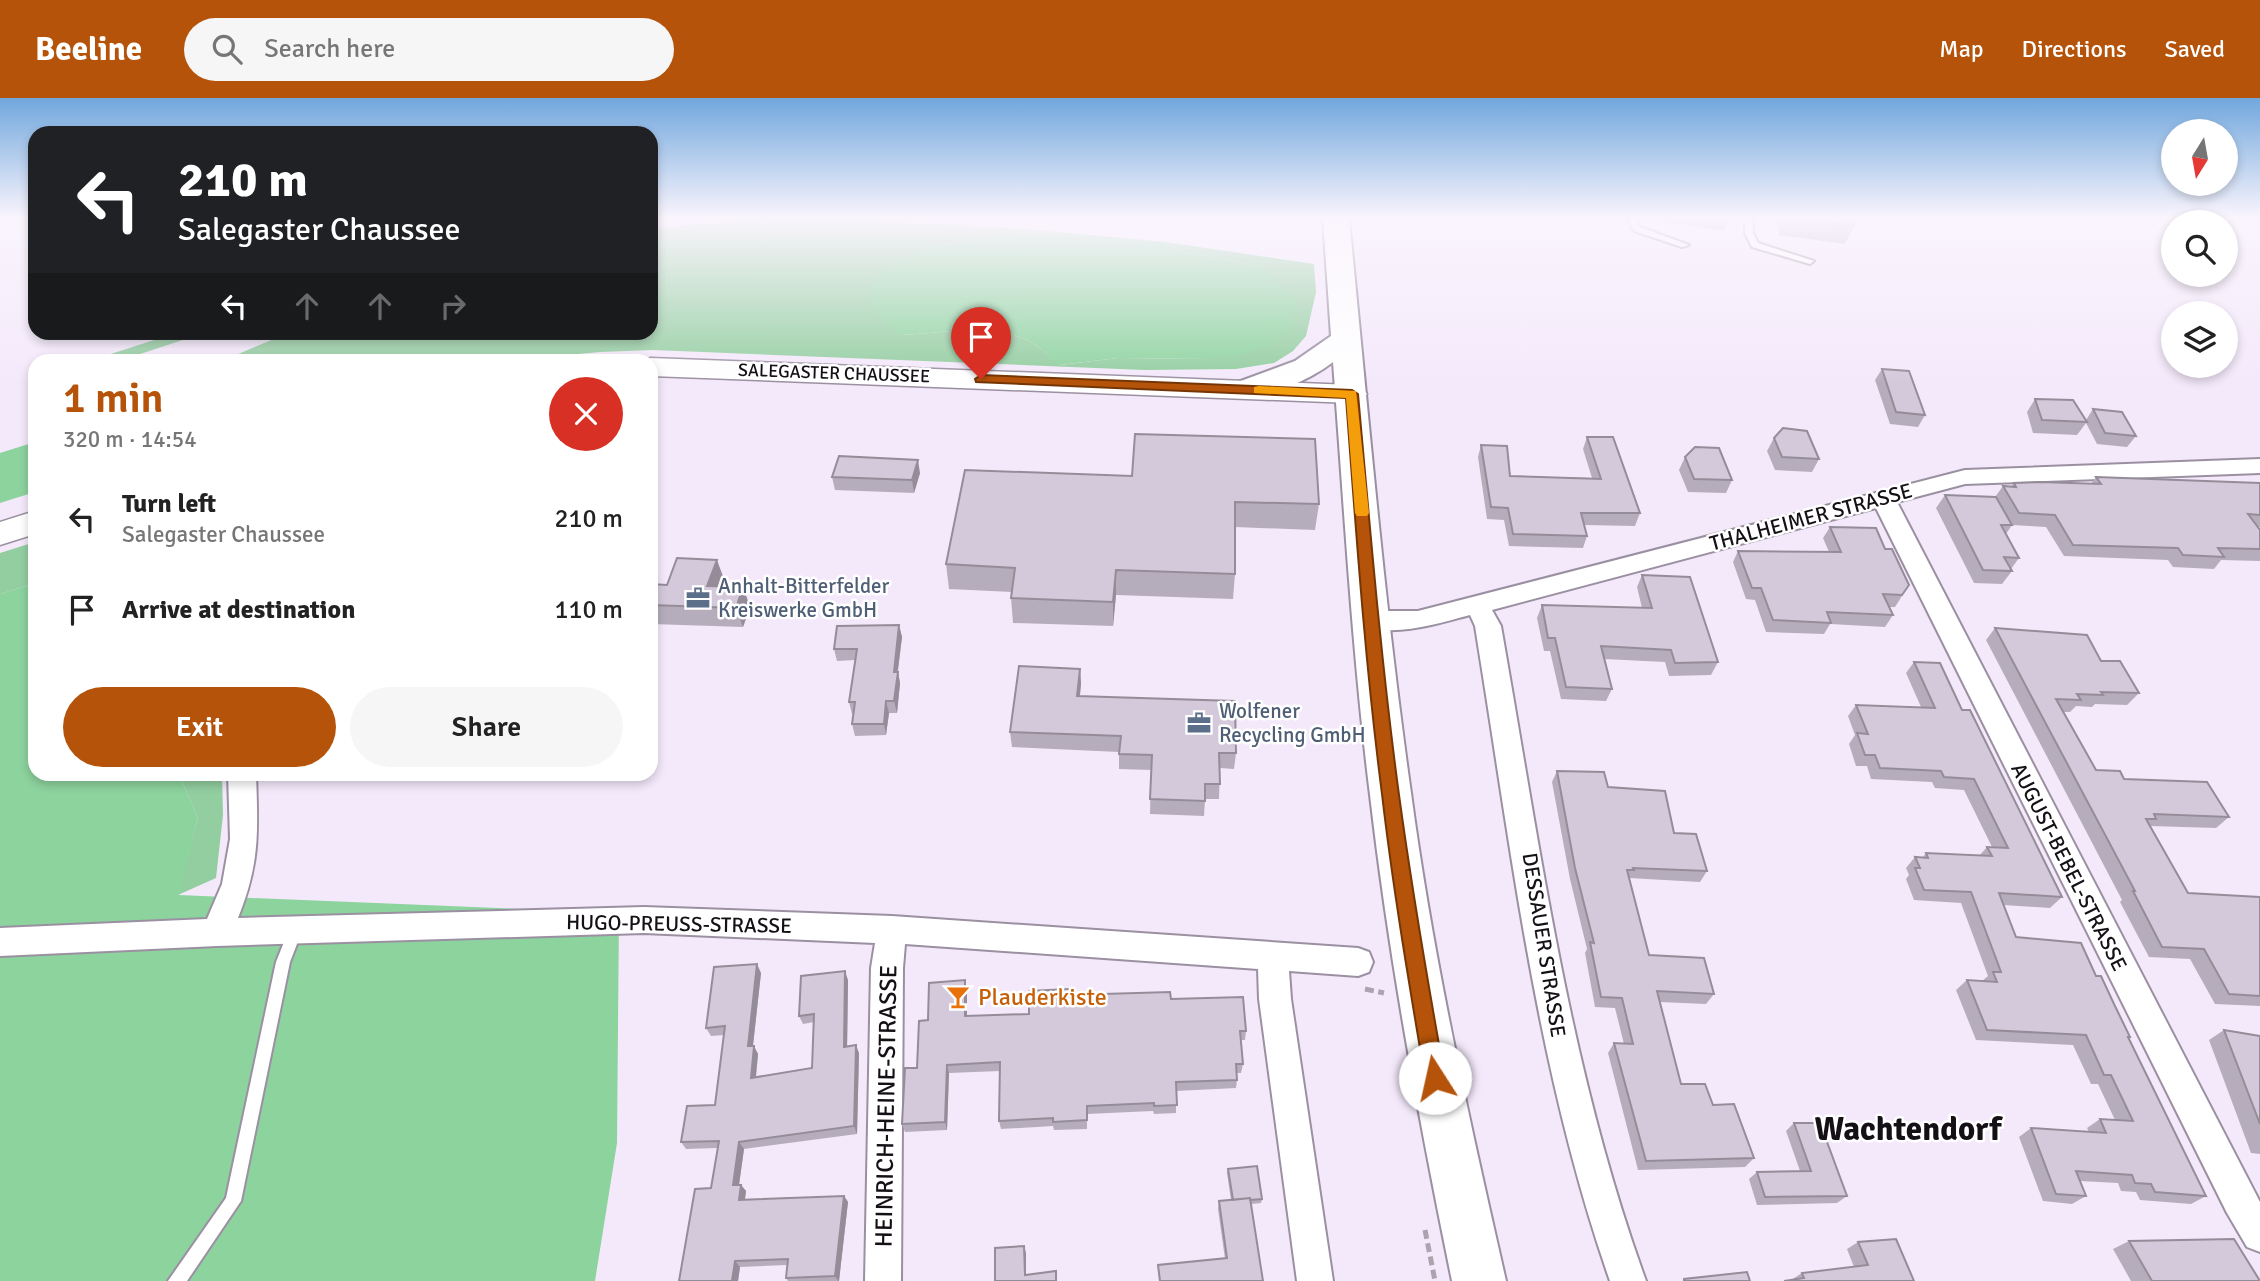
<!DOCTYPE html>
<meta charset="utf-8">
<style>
:root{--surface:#fff;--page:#f6f6f6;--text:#222;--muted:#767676;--accent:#b45309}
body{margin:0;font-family:Signika,sans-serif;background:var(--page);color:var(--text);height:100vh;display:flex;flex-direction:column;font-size:26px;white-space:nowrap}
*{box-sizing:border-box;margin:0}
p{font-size:23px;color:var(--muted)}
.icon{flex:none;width:38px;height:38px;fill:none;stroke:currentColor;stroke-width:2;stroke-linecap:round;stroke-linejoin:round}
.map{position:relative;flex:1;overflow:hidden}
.side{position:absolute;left:28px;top:256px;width:630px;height:427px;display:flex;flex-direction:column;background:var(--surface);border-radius:21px;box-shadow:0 4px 10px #0003}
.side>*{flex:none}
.guide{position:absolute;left:28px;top:28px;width:630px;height:214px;border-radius:21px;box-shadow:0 4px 10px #0003;background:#202124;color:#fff;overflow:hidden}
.needle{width:46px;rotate:191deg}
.controls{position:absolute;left:2161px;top:21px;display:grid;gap:14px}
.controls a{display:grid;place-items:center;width:77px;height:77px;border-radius:50%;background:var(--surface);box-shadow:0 4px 10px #0003;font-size:35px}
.pin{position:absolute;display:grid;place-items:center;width:60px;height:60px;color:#fff;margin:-72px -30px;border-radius:50% 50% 50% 0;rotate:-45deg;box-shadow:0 0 7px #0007}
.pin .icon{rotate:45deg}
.me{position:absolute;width:77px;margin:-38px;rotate:350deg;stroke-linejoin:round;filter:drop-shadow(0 0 5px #0008)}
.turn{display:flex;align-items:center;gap:24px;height:147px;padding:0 35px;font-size:32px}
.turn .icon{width:91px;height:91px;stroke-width:2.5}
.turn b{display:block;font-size:49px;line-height:60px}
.lanes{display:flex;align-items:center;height:66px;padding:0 35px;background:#0003;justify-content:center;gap:35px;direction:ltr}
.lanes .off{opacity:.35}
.round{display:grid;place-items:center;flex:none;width:74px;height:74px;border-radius:37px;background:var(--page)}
.overview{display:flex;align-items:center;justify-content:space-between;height:119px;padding:0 35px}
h1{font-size:42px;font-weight:600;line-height:52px;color:var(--accent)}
.button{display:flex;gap:14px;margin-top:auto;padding:14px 35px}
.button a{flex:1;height:80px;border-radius:42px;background:var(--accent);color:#fff;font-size:28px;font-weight:600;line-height:80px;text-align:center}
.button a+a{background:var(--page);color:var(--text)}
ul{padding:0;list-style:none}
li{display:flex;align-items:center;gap:21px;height:91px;padding:0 35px}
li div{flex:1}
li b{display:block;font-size:26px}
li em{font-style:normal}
header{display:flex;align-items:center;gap:42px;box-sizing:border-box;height:98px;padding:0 35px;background:var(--accent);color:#fff}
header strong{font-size:33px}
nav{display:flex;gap:38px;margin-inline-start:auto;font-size:24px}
.search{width:490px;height:63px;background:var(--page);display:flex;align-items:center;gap:18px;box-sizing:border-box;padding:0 24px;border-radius:38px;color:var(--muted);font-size:26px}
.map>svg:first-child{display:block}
.green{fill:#93cea0}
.forest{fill:#8dd39e}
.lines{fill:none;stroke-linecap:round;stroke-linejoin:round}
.lane-casing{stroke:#9a90a1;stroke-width:4}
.street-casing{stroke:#9a90a1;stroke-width:4}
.secondary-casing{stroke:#9a90a1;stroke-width:3}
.primary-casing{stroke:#9a90a1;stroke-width:4}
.path{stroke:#aca3b1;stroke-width:5;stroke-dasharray:9 4.5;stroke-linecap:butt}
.lane{fill:#fff;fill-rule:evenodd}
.street{fill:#fff;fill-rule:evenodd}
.secondary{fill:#fff;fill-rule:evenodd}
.primary{fill:#fff;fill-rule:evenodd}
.wall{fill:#b6adbc}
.shaded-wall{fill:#948d99}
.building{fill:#d4c9db;stroke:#948d99;stroke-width:2}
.route{fill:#b45309;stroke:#753606;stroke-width:2}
.slow{fill:#f59e0b}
.labels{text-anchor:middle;stroke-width:5;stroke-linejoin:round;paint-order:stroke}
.far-street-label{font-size:18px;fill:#141016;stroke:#fff}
.street-label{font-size:21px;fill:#141016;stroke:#fff}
.service-label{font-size:21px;fill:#4e5e75;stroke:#fff;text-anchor:start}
.near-food-label{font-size:24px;fill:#c56008;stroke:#fff;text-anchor:start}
.near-street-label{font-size:24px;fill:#141016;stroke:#fff}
.near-district-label{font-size:33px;font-weight:bold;fill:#141016;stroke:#fff}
</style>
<header>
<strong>Beeline</strong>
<div class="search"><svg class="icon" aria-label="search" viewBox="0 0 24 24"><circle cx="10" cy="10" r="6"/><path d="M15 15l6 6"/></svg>Search here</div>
<nav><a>Map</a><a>Directions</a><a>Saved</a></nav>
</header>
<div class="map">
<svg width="2260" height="1183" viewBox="0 0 2260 1183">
<rect width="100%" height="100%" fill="#f4e9fb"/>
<path class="green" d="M741 121H871L1036 132 936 148 898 237C941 236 988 223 1029 243 1040 248 1050 260 1060 267L1118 260 1205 261 1259 168 1184 154 1165 144 1314 166 1316 194 1306 238 1293 253 1274 265 1236 271 1144 272 653 252 600 254 514 262H224L288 235 651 234V131Z
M176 235H204L122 262H92Z
M35 444V485L0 496V455Z
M179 676H222L223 717 216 780 178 797 198 720Z"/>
<path class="forest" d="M1036 132 1165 144 1184 154 1259 168 1295 200 1293 225 1274 246 1239 257 1205 261 1118 260 1059 267C1050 260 1040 248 1029 243 988 223 941 236 898 237L879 218 869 194 882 172 936 148Z
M35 344V394L0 405V355Z
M35 485V676H179L198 720 179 797 619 815 617 1045 595 1183H0V496Z"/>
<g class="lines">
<g class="lane-casing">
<path id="lane" d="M1628 121H1636L1640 129 1689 147 1682 149 1634 133Z
M1745 121H1753V135L1758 145 1814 163 1810 166 1752 149 1745 135Z
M295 827 300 829 302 833 290 864 241 1103 187 1183H168L226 1100 276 864 290 829Z"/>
</g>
<g class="street-casing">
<path id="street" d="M2260 361V375L1965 386 1897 404 2260 1104V1154L2247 1149 2227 1115 1876 410 1492 512 1501 528C1540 748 1569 972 1646 1183H1610C1536 972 1511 748 1475 528L1470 517C1436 526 1397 539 1362 528L1358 522 1362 516 1371 513H1418L1965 372Z
M228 676H256C258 734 260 765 238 820L644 809 892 818 1358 850 1369 854 1373 864 1369 874 1358 878 1289 873 1291 901 1333 1183H1297L1259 901 1258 871 905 846 903 870 901 1183H865L871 870 875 845 644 835 217 848 0 858V830L207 821 222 786 230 741Z"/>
</g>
<g class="secondary-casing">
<path id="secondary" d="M651 260 1352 287 1362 290 1367 296 1362 302 1352 305 651 278V262H642Z
M35 413V436L0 447V424Z"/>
</g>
<g class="primary-casing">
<path id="primary" d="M1323 121H1349C1368 312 1384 505 1411 695 1433 860 1469 1021 1506 1183H1452C1419 1022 1389 861 1370 697 1352 553 1344 408 1333 264 1313 280 1263 304 1238 298L1234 291 1238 284 1295 263 1331 238Z"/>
</g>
<path class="path" d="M1365 891 1384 895
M1425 1132 1435 1183"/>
<use href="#lane" class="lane"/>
<use href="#street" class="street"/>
<use href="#secondary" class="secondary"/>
<use href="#primary" class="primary"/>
</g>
<path class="wall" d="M1648 121H1729L1724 133Z
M1778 121H1853L1854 128 1845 146 1779 137Z
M1882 271 1925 317 1918 329 1890 326 1875 282Z
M2035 301 2086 322 2093 311 2136 338 2127 349 2097 346 2086 325 2077 337 2033 335 2027 314Z
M1587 339 1640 415 1635 428 1584 427 1587 438 1583 450 1509 448 1504 422 1487 421 1478 359 1481 347 1510 378 1592 380 1583 351Z
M1774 340 1819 361 1812 374 1775 372 1767 353Z
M1685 359 1732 382 1726 395 1688 394 1679 372Z
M965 372 1319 406 1315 432 1235 429V476L1233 501 1116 497 1113 528 1013 525 1011 500 1012 494 949 491 946 466Z
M920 375 914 395 835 392 832 379Z
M2096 379 2260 385V429H2258L2260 432V463L2221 462 2214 471 2173 469 2168 462 2064 458 2046 429 2012 427 2006 436 2019 460 2011 471 2012 473 2002 486 1974 485 1936 410 1945 397 1995 399 2003 388H2011L2014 385 2091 386Z
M1830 429 1885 451 1909 487 1895 509H1889L1893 517 1885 529 1830 526 1824 536 1766 534 1755 502 1746 501 1733 464 1738 453 1829 454 1823 440Z
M1642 477 1718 564 1711 577 1669 578 1665 564 1604 561 1612 591 1606 603 1561 601 1550 553H1544L1537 520 1542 507 1642 510 1637 489Z
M724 481 721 489H743L750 509 743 529 651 526V486L667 487Z
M899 527 902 539 898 574 900 585 897 615H889L886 637 855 638 852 626 853 616H852L849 604 855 562 837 563 834 551Z
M1995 530 2101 563 2139 595 2127 607 2095 606 2092 609 2076 608 2070 614H2063L2096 672 2124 681 2229 719 2216 730 2150 728 2188 795 2260 799V908L2215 906 2190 861 2149 859 2120 804 2122 802 1986 542Z
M1914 564 1962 612 2062 799 2050 810 2003 807 2016 839 2096 878 2130 939 2128 941 2206 1098 2191 1106 2140 1102 2136 1094 2121 1093 2118 1085 2080 1083 2086 1098 2072 1106 2043 1103 2019 1039 2031 1030 2089 1034 2087 1030 2100 1021 2115 1022 2098 986H2091L2073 947 1976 942 1956 892 1967 882 1982 883 1988 878 1961 805 1914 802 1906 781 1909 777 1906 770 1915 759H1923L1926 755 1979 758 1987 749H1992L1964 692 1935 690 1932 684 1871 681 1867 668H1856L1849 646 1855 637 1848 618 1856 607 1921 609 1906 575Z
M1080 571 1081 586 1080 598 1236 655 1234 671 1220 670 1219 701H1205L1204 718 1150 716 1151 672 1119 671V654L1012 649 1010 634Z
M1557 673 1608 689 1674 735 1707 773 1700 784 1629 780 1649 857 1714 896 1706 906 1659 904 1681 986 1713 1007 1754 1060 1745 1069 1638 1072 1608 955 1614 945 1624 946 1615 910 1595 909 1585 855 1587 851 1570 781 1552 684Z
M761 875 753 948 758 956 756 979 812 970 814 924 803 926 799 918 848 882 847 948 859 955 857 1036 744 1051 739 1087H741L746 1093 745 1101 844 1098 848 1104 839 1183H788L786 1180 787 1167 740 1169 738 1183H679L711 1090 718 1050 686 1051 681 1044 715 1007 724 937 711 938 706 930Z
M967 892V918L1029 916 1069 897 1171 901 1246 933 1245 942H1240L1243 966 1241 975H1237V982L1236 990 1176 993V1015L1154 1016 1153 1013 1087 1016V1031L1054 1032 1053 1028 1001 1031 999 1023 1000 973 949 975 947 1032 905 1034 902 1026 917 970 928 922Z
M2224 932 2260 938V1056L2251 1055 2209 942Z
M1794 1025 1847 1098 1837 1105 1757 1107 1749 1081 1757 1074 1800 1073 1786 1033Z
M1228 1071 1262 1101 1261 1105 1251 1106 1263 1183H1159L1158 1167 1225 1161 1218 1111 1219 1103 1231 1102 1227 1075Z
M2129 1143 2260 1183H2131L2113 1151Z
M1858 1144 1914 1183 1791 1182 1802 1175 1854 1169 1847 1151Z"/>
<path class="shaded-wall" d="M918 362 920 375 914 395 912 382Z
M717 462 724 481 714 507 707 488Z
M1116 472V497L1113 528V504Z
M743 489 750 509 743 529 736 510Z
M899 527 902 539 896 585 894 574Z
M1080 571 1081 586 1078 613 1077 598Z
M898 574 900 585 897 615 894 603Z
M886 603 889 615 886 637 884 626Z
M757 866 761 875 752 956 748 948Z
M845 873 848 882 847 957 844 949Z
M965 882 967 892V928L965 918Z
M856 947 859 955 857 1036 854 1028Z
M754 948 758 956 755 987 751 980Z
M947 967 949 975 947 1032 945 1024Z
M739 1044 744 1051 738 1094 733 1087Z
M741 1087 746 1093 744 1108 739 1102Z
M844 1098 848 1104 839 1183H838L835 1178Z
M1024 1148 1026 1155V1183L1025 1177Z
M735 1163 740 1169 738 1183H732Z"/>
<path class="building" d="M1804 121H1853L1854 128Z
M1882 271 1909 273 1925 317 1896 314Z
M2035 301 2073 302 2087 324 2042 322Z
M2093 311 2122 314 2136 338 2105 335Z
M1783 330 1807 333 1819 361 1782 359 1774 340Z
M1135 336 1315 341 1319 406 1235 404V476L1116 472 1113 504 1011 500 1015 470 946 466 965 372 1132 378Z
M1587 339H1613L1640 415H1581L1587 438 1513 436 1508 410 1491 409 1481 347 1507 348 1510 378 1601 381Z
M1695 349 1719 350 1732 382 1694 381 1685 359Z
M839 358 918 362 912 382 832 379Z
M2096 379 2260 385V417L2248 416 2260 432V451L2218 450 2224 459 2183 457 2178 450 2073 447 2055 417 2019 415 2003 388 2016 389 2014 385 2040 384 2101 386Z
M1945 397 1996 399 2012 427H2001L2019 460 2004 459 2012 473 1983 472Z
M1830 429 1876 430 1885 451H1892L1909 487 1902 497 1883 496 1893 517 1827 514 1831 525 1773 522 1761 490H1752L1738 453 1841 454Z
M677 460 717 462 707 488 743 489 736 510 651 507V486L667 487Z
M1642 477 1690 479 1718 564 1675 565 1671 552 1601 548 1612 591 1566 589 1555 540H1548L1542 507 1652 510Z
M899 527 894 574H898L894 603H886L884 626H852L855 604H849L857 551H834L837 528Z
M1995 530 2087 537 2101 563H2120L2139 595 2101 594 2103 597 2077 596 2081 602 2056 601 2096 672 2120 673 2124 681 2207 684 2229 719 2154 716 2156 721H2146L2188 795 2260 799V898L2229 896 2204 851 2162 849 2133 793H2135Z
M1914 564 1940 565 1962 612H1970L2062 799 1999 795 2016 839 2081 845 2096 878H2101L2114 906 2130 939H2128L2206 1098 2155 1094 2151 1086 2135 1085 2132 1077 2076 1073 2086 1098 2056 1096 2031 1030 2106 1035 2100 1021 2133 1023 2111 977H2104L2086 937 1987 932 1967 882 1997 884 1993 874H2001L1971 794 1924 792 1915 770H1920L1915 759 1928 760 1926 755 1992 758 1987 749 2008 750 1974 681 1944 679 1941 673 1880 670 1875 657H1865L1857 635 1868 636 1856 607 1935 610Z
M1019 568 1080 571 1077 598 1235 603 1236 655H1219L1220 686H1205V703L1150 701 1152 657 1119 656 1121 638 1010 634Z
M1557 673 1604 674 1608 689 1665 693 1674 735 1696 736 1707 773 1633 770 1634 772H1627L1649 857 1704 860 1714 896 1657 893 1681 986H1705L1713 1007 1734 1006 1754 1060 1646 1063 1614 945 1633 946 1622 900 1601 899 1590 844 1594 845 1575 770Z
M757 866 748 948H754L751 980 812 970 814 916 799 918 801 878 845 873 844 949 856 947 854 1028 739 1044 733 1087H741L739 1102 844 1098 835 1178 786 1180 788 1161 735 1163 732 1183H679L695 1091 711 1090 719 1043 681 1044 687 1008 715 1007 725 928 706 930 714 869Z
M965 882V918L1029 916V893L1069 891V897L1170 894 1171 901 1243 899 1246 933H1240L1243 966H1236L1237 982 1176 984 1177 1007 1154 1008V1005L1087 1008V1022L1053 1024V1020L999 1023 1000 964 947 967 945 1024 902 1026 905 970H917L919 923 928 922 929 885Z
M2224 932 2260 938V1026Z
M1794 1025H1820L1847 1098 1765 1099 1757 1074 1811 1073Z
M1257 1068 1262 1101 1250 1102V1100L1233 1102 1228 1071Z
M1250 1100 1263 1183H1160L1158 1167 1227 1160 1219 1103Z
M1896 1141 1914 1183H1784L1804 1180 1802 1175 1868 1167 1858 1144Z
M2234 1141 2260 1183H2152L2129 1143Z
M1024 1148 1025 1177 1056 1173V1183H995V1150Z
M1747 1174 1750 1183H1684V1181Z"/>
<linearGradient id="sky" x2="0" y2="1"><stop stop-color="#71a7dd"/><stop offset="0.42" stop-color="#faf5fd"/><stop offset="1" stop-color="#faf5fd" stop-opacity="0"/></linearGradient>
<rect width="2260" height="286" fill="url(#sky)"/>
<path class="route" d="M981 277 1352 292 1358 296C1370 430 1381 564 1399 697 1412 792 1428 886 1445 980L1442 986 1435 989 1428 986 1425 980C1409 885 1393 791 1382 696 1365 565 1356 432 1346 300L976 284 975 281Z"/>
<path class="slow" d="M1259 288 1356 293 1369 415 1367 418H1357L1355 415 1346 300 1254 295V289Z"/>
<defs>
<g id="office-bare" transform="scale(1.89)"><path d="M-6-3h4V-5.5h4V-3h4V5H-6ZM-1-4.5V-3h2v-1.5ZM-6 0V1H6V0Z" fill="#5c6f8a" stroke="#fff" stroke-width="2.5" paint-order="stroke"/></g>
<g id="bar-bare" transform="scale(1.89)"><path d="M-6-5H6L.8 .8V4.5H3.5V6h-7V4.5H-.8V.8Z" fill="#e8710a" stroke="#fff" stroke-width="2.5" paint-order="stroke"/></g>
</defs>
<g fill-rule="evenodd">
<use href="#office-bare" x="698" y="500"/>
<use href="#office-bare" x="1199" y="625"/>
<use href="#bar-bare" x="958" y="899"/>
</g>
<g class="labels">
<g class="far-street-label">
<text transform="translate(834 275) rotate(2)" y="6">SALEGASTER CHAUSSEE</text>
</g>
<g class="street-label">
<text transform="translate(1811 419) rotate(-15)" y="7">THALHEIMER STRASSE</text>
<text transform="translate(2069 769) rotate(63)" y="7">AUGUST-BEBEL-STRASSE</text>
<text transform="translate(679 826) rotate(1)" y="7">HUGO-PREUSS-STRASSE</text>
<text transform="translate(1544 847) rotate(81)" y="7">DESSAUER STRASSE</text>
</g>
<g class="service-label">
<text x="718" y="495">Anhalt-Bitterfelder<tspan x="718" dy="24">Kreiswerke GmbH</tspan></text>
<text x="1219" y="620">Wolfener<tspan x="1219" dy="24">Recycling GmbH</tspan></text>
</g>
<g class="near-food-label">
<text x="978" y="907">Plauderkiste</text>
</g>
<g class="near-street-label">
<text transform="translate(886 1008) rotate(-89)" y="8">HEINRICH-HEINE-STRASSE</text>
</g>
<g class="near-district-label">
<text x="1908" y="1042">Wachtendorf</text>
</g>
</g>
</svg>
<div class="controls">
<a><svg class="needle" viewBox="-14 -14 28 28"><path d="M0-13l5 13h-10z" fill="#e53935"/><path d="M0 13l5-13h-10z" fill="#767676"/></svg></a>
<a><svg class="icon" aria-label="search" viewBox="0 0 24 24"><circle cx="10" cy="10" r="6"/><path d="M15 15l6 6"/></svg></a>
<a><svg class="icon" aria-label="layers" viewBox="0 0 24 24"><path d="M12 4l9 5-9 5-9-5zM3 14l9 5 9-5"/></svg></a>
</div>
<div class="pin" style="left:981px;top:281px;background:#d93025"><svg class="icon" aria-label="arrive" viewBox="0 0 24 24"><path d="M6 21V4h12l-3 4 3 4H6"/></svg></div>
<svg class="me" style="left:1435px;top:980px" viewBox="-20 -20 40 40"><circle r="19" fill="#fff"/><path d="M0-13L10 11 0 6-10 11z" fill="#b45309"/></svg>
<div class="guide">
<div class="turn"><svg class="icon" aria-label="left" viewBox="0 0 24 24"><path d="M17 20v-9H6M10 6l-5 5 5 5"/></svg><div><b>210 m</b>Salegaster Chaussee</div></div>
<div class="lanes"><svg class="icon" aria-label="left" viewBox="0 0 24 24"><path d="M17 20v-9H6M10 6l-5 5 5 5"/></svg><svg class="icon off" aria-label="ahead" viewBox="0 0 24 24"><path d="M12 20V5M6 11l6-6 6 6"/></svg><svg class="icon off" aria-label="ahead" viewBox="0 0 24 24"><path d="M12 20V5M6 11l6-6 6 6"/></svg><svg class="icon off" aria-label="right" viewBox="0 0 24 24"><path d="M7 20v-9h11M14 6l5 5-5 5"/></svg></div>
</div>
<section class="side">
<div class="overview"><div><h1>1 min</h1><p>320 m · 14:54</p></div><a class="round" style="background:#d93025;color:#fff"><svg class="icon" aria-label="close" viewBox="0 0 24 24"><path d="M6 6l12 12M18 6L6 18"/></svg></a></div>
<ul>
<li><svg class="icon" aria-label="left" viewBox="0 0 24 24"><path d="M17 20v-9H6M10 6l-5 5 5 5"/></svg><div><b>Turn left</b><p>Salegaster Chaussee</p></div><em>210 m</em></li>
<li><svg class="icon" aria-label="arrive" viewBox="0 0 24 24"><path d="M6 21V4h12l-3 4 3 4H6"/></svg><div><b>Arrive at destination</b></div><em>110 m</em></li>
</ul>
<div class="button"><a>Exit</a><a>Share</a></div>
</section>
</div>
